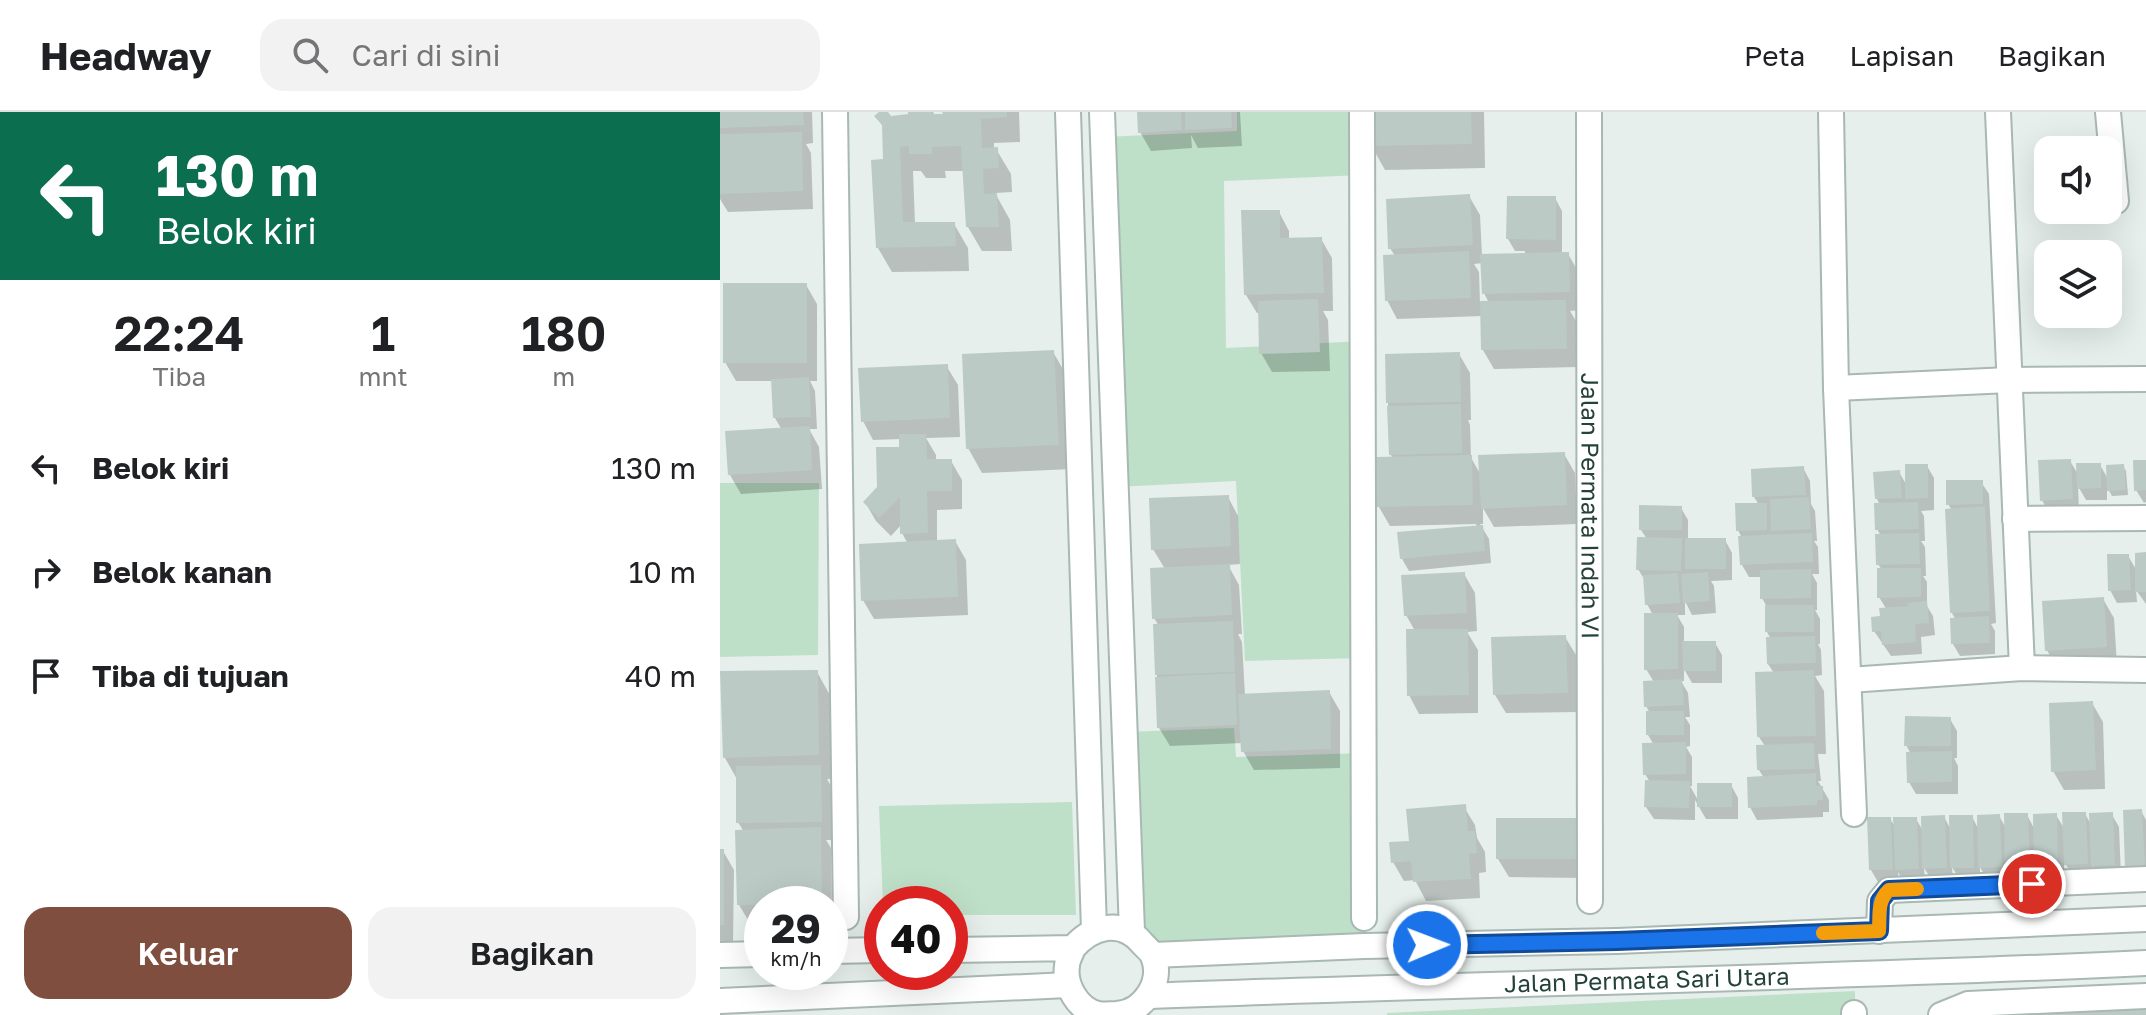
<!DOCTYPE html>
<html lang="id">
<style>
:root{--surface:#fff;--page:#f2f2f2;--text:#202124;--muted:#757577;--line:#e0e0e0;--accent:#7f4e3f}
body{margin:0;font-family:"Golos Text",sans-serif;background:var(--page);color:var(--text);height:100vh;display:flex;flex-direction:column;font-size:30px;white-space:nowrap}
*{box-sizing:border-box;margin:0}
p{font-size:26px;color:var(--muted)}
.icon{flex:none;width:44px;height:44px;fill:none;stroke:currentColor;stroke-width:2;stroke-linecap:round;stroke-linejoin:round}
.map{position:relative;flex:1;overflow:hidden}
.panel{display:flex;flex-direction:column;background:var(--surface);width:720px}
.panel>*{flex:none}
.banner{background:#0b6e4f;color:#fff;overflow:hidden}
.fabs{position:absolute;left:1314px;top:24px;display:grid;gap:16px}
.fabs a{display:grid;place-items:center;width:88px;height:88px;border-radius:16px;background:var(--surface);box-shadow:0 8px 32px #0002;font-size:40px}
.speed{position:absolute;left:24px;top:774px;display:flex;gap:16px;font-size:40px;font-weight:700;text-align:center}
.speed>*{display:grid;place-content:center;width:104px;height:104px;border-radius:50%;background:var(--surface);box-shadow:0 8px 32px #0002;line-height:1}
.speed small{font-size:20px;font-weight:400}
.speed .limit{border:12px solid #d22;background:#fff;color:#111}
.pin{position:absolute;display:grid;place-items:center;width:68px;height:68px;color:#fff;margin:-34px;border:4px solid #fff;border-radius:50%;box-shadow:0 2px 8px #0007}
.me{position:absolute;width:88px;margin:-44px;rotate:89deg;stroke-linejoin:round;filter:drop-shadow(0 0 6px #0008)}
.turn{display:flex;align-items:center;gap:28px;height:168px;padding:0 24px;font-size:36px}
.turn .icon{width:104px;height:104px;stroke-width:2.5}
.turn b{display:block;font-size:56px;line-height:68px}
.eta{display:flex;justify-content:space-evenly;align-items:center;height:136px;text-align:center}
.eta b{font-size:48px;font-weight:600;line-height:56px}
.cta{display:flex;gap:16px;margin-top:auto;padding:16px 24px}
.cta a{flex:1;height:92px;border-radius:24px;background:var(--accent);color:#fff;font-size:32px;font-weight:600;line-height:92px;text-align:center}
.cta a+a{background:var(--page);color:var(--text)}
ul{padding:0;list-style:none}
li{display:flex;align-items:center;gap:24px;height:104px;padding:0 24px}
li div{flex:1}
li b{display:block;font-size:30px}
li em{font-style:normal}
header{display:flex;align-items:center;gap:48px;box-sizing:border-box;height:112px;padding:0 40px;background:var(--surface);border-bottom:2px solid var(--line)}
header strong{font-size:38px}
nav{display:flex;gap:44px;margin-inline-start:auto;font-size:28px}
.search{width:560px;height:72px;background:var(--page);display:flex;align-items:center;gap:20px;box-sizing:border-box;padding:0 28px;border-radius:24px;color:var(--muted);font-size:30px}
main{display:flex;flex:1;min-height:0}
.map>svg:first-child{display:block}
.green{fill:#bfe0c8}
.shadow{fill:#0003;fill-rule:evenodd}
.building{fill:#bbcac4}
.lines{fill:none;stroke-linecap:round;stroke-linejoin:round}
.minor-casing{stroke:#a8b8b2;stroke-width:28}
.minor{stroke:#fff;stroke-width:24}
.route-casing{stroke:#114b97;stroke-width:20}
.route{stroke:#1a73e8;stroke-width:14}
.slow{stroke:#f59e0b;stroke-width:14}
.labels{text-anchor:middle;stroke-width:6;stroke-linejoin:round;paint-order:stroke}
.street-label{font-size:24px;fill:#24423a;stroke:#f7fbf9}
</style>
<header>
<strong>Headway</strong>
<div class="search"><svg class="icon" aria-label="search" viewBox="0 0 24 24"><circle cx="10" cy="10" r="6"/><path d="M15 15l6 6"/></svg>Cari di sini</div>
<nav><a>Peta</a><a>Lapisan</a><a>Bagikan</a></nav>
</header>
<main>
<section class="panel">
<div class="banner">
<div class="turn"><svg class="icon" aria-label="left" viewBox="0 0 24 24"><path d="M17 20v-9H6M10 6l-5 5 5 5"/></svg><div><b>130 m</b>Belok kiri</div></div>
</div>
<div class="eta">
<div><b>22:24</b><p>Tiba</p></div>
<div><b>1</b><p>mnt</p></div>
<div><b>180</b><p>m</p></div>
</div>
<ul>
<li><svg class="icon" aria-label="left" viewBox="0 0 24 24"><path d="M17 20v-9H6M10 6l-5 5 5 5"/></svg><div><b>Belok kiri</b></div><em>130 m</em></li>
<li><svg class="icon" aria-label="right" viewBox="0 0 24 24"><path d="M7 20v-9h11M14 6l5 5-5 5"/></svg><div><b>Belok kanan</b></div><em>10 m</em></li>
<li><svg class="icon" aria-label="arrive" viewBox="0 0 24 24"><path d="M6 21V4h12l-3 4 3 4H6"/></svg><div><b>Tiba di tujuan</b></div><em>40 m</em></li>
</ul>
<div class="cta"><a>Keluar</a><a>Bagikan</a></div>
</section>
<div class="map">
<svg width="1426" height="903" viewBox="0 0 1426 903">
<rect width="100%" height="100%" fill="#e6efeb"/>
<path class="green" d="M517 0H642V63L504 69 506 236 643 229V546L525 549 516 369 396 375 383 25 517 19Z
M0 371H99L98 543 0 545Z
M514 616 516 645 643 641 644 834 433 843 412 820 405 620Z
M352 690 356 803H230V792H163L159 694Z
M1135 879V903H667V901Z"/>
<path class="shadow" d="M0 0H92L93 31 86 32 91 41 93 97 8 100 0 87Z
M161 0 170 6 190 4V0H213L215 4H225L224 0H299L300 30 274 31V37H276L291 62 292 80 275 81 290 108 292 139H262L248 115 245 59H225L226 66H206L201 59H193L195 112H234L248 136 249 159 172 160 158 136 165 49V18L157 5Z
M419 0H520L522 34 478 36 471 23 472 36 431 39 420 20Z
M650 0H764L765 56 665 58 651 33Z
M749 84 760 103 762 144 805 143V139H795L788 127 835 86 842 99V142H848L859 161 860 198 850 199 856 209 857 255 774 257 763 238 762 204 677 207 667 188 675 144 670 136ZM763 151 764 181 769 191H760L759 160 754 152Z
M559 100 569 119V128L601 127 612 146 613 199H603L608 208 610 259 552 260 541 241 540 201H537L526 183Z
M86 173 97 192V269H90L95 279 97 317H89L99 335 102 377 21 382 10 363 62 318 55 306 53 269H16L5 250Z
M333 240 347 264 352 357 262 361 248 336Z
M739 242 750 261 751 308H748L750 313 751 346 761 363 844 342 855 361 857 412 774 415 763 396V412H760L769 427 771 451 689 459 682 447 757 415 756 412 670 414 659 395 673 347 671 343 668 291Z
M227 255 238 273 240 325 206 326 216 343V349H231L242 368V397L217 398V430L235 429 246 448 248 503 154 507 143 488 188 432 182 421V412L171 424 156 409 145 390 159 376 181 337V327L153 328 143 309Z
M1350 349 1359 364 1380 353 1388 367 1403 354 1406 359 1408 383 1392 384 1387 375V388H1366L1358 374 1359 399 1329 401 1322 388Z
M1426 350V390L1424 391 1416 378Z
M1207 354 1214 366V398L1201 399 1204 404 1205 429H1201L1205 435 1206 464H1203L1207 470V494L1213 504 1215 523 1201 525 1202 542 1171 544 1154 519 1167 498 1159 485 1162 458 1158 452 1161 424 1157 417 1160 393 1157 387 1179 360 1187 374Z
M1083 356 1090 369 1091 392 1095 399 1097 429H1094L1098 435 1099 462H1092L1097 471V498H1095L1100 507V532H1098L1101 538 1102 563 1095 564 1104 579 1106 642H1098L1101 669H1098L1109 688V700H1103V705L1037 708 1030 695 1044 666 1039 658 1045 634 1039 625 1054 561 1048 552 1051 527 1047 520V495L1042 486V465H1029L1022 453V426L1018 418 1039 393 1034 385Z
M1261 370 1269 382 1276 511 1271 512 1275 519V542L1240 544 1233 532 1236 508 1232 501V398L1228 392Z
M508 385 518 404 520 452 508 453 519 473 522 522H518L522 530 525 584 609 580 620 599V656L534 658 523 639V631L450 634 439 616 435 514H439L434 506 445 457 433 437Z
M961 396 968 408V428H1005L1012 441V468L991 469 994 474 996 501 972 503 965 489V503H957L964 515V531H995L1002 543V571H972L964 557V569H961L968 581 970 605H965L970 613V634L966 635 972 645V674H970L979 690 1011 673 1018 686V707H986L975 688V708L934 707 926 695 930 670 925 662 934 633 928 623 930 601 926 594 934 570 926 557 933 503 927 492 926 470 918 457 927 427 921 418Z
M1426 442V492L1416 478 1417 490 1397 491 1390 478 1408 444 1417 459Z
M744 462 755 481 757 519 747 520 758 538V601L699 602 689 583 695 519 686 503Z
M1383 487 1394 506 1397 553 1337 557 1327 538Z
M845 525 856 543 858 600 786 601 775 583Z
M97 560 111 585 112 667H107L111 674V728H106L111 736 112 810 110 792H42V811H30L19 793 24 720 18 710V669L5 646Z
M1372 591 1383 610 1385 677 1344 678 1333 659Z
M1230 607 1237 619V646H1234L1238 654V682H1196L1189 670 1191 642 1186 633Z
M744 695 755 713 757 726 765 740 766 760 759 761 760 786 706 789 695 768 684 769 673 750Z
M1421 699 1426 708V767L1414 768Z
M1365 702 1372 714 1392 703 1399 715 1401 765 1380 766 1373 754 1374 764 1353 765 1344 749V766H1323L1315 752V765L1295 766 1288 754V767H1267L1260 755V768H1240L1232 755 1233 768H1212L1204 756 1205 769 1184 770 1178 760 1179 769 1158 770 1151 758 1170 707 1176 716 1196 707 1203 719 1224 705 1231 718 1252 705 1259 718 1279 704 1286 716 1307 703 1315 718 1336 703 1345 718Z
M856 708 867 727V766L789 765 778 747Z
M3 739 14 758 13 831 0 832V740Z"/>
<path class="building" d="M0 0H83L84 13 0 16Z
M159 0H168L171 4 188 2V0H212V2H223L222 0H287V5L261 7 262 36 278 35 279 56 263 57 264 82 277 81 279 115H246L241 34 212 35V42H189V34L180 35 183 110H235L236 134 156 136 151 48 163 47 162 13 154 4Z
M417 0H461L462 18 418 21Z
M465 0H511L512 16 465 18Z
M648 0H751L752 32 649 34Z
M82 20 83 79 0 82V22Z
M750 82 753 133 668 137 666 87Z
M787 84H836V128L786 127Z
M521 98H560V126L602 125 604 181 524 183Z
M749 139 751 186 665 189 663 143Z
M849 140 850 180 762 182 760 142Z
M3 171H87V251H3Z
M598 187 600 240 539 242 538 189Z
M846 188 847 237 761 238 760 189Z
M334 238 339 333 246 337 242 242Z
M740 240 741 290 666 291 665 242Z
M228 252 230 306 141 310 138 256Z
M89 265 91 305 53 306 51 267Z
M741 292 742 341 669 343 667 294Z
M90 314 92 358 8 363 5 319Z
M179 322H206L207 347H232V379H207L208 421 180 422V385L159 406 143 390 157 375 156 335H179Z
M845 340 847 393 761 397 758 343Z
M752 343 753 393 657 395 656 345Z
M1351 347 1353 387 1320 389 1318 348Z
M1413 348H1426V378L1414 379Z
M1356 351H1381V376L1357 377Z
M1185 352H1208V386L1185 387Z
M1404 352 1406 378 1387 379 1386 353Z
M1084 354 1086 383 1032 385 1031 357Z
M1180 358 1182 386 1155 387 1153 360Z
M1226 368H1263V392L1226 393Z
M509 383 511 434 431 438 429 386Z
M1089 385 1091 417 1051 419 1050 387Z
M1198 390 1199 417 1155 418 1154 391Z
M1015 391H1047V418L1016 419Z
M919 393 962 394V418H919Z
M1265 394 1270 499 1230 501 1225 397Z
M763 413 765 439 680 447 677 420Z
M1092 421 1093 450 1020 453 1018 424Z
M1199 421 1200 452 1156 453 1155 422Z
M917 425 962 426 961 459 916 458Z
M965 426H1006V457H965Z
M236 427 238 485 141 489 139 432Z
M1426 440V480H1415V441Z
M1387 442H1409L1411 478 1388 479Z
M510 452 512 503 432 507 430 456Z
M1157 456H1201V485L1157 486Z
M1091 457V486L1040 487V458Z
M745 460 747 501 684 504 681 463Z
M988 460 990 489 963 491 961 462Z
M958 461 960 491 925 493 923 463Z
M1384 485 1387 535 1325 539 1322 489Z
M1207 489 1209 511 1195 512 1196 530 1162 533 1161 519 1152 520 1151 505 1160 504 1159 496 1188 494 1187 491Z
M1045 493H1094V520H1045Z
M924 501H958V557L924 558Z
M1269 504 1270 531 1231 532 1230 506Z
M513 509 515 560 435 563 433 512Z
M686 517H748L749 583 687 584Z
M846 523 848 581 773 583 771 525Z
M1095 524 1096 551 1047 552 1046 525Z
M962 529H996V559H963Z
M98 558 99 643 3 646 0 559Z
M1094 558 1096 624 1037 625 1035 560Z
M515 561 517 613 437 616 435 565Z
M962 567 964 593 924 595 923 569Z
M610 578 611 637 521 640 518 582Z
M1373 589 1376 658 1331 660 1329 591Z
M926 599H964V623H926Z
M1185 604 1231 605V634H1184Z
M966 630V662L923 663 922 631Z
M1094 631 1095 657 1037 658 1036 633Z
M1232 639V670L1187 671 1186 640Z
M101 653 102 710 16 711V654Z
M1096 661V674H1103V688H1097V693L1028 696 1027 665Z
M925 668 970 669 969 696 924 695Z
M977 671H1012V695H977Z
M746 692 748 719H755L757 741 749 742 751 767 693 770 691 749 671 751 669 730 689 729 686 697Z
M1422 697 1425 755 1405 756 1403 698Z
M1342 700H1366L1368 752 1344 753Z
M1393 700 1395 753 1371 754 1369 701Z
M1284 701H1308L1310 753 1285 754Z
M1337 701 1338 754H1314L1313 702Z
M1280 702 1282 755 1258 756 1257 703Z
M1225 703 1227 756 1202 757 1201 704Z
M1229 703H1253L1254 756H1230Z
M1147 705H1171L1173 758H1149Z
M1173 705H1197L1199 757 1175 758Z
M776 706H857V747H776Z
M101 715 102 792 17 793 15 718Z
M0 737H4V813H0Z
M1426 891V903H1228Z"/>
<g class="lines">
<g class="minor-casing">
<g id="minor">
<path d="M115 0 126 805"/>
<path d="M348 0 374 818"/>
<path d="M382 0 412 820"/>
<path d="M642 0 644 806"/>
<path id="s1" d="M869 0 870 789"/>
<path d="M1111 0 1116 276 1134 702"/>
<path d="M1278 0 1302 556"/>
<path d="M1388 0 1396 89"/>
<path d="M1116 276 1289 268 1426 267"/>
<path d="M1295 407 1426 406"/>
<path d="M1129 568 1302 556 1426 558"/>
<path d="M1159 819 1160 789 1169 778 1426 767"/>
<path d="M230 838 353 836C371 815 400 806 421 830 424 834 431 839 433 844 444 870 423 901 396 902 391 902 383 903 378 902 358 898 344 873 347 854 347 848 351 842 353 836"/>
<path d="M110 839 162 838"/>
<path d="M0 843 42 842"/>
<path d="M433 843 644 834 897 829 1426 807"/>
<path id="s2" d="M429 884C761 871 1094 867 1426 851"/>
<path d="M0 889 348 873"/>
<path d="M1134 901V903"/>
<path d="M1221 903 1248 892 1426 884"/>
</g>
</g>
<use href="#minor" class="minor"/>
</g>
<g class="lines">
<g class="route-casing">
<path id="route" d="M707 833 897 829 1159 819 1160 789 1169 778 1312 772"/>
</g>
<use href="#route" class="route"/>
<path class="slow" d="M1103 821 1159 819C1160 803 1157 789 1169 778L1197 777"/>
</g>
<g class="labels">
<g class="street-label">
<text dy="8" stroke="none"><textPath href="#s1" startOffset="394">Jalan Permata Indah VI</textPath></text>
<text dy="8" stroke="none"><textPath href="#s2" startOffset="498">Jalan Permata Sari Utara</textPath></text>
</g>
</g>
</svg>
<div class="fabs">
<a><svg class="icon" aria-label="sound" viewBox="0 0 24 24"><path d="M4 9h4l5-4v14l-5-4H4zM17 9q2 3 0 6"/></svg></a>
<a><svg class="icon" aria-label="layers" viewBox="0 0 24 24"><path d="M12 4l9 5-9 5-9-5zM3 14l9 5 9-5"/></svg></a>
</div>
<div class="speed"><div>29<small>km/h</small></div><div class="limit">40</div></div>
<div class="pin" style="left:1312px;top:772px;background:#d93025"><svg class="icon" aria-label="arrive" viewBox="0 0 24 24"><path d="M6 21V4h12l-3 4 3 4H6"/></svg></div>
<svg class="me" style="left:707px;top:833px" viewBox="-20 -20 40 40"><circle r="17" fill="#1a73e8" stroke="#fff" stroke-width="3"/><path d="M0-11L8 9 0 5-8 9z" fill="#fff"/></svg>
</div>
</main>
